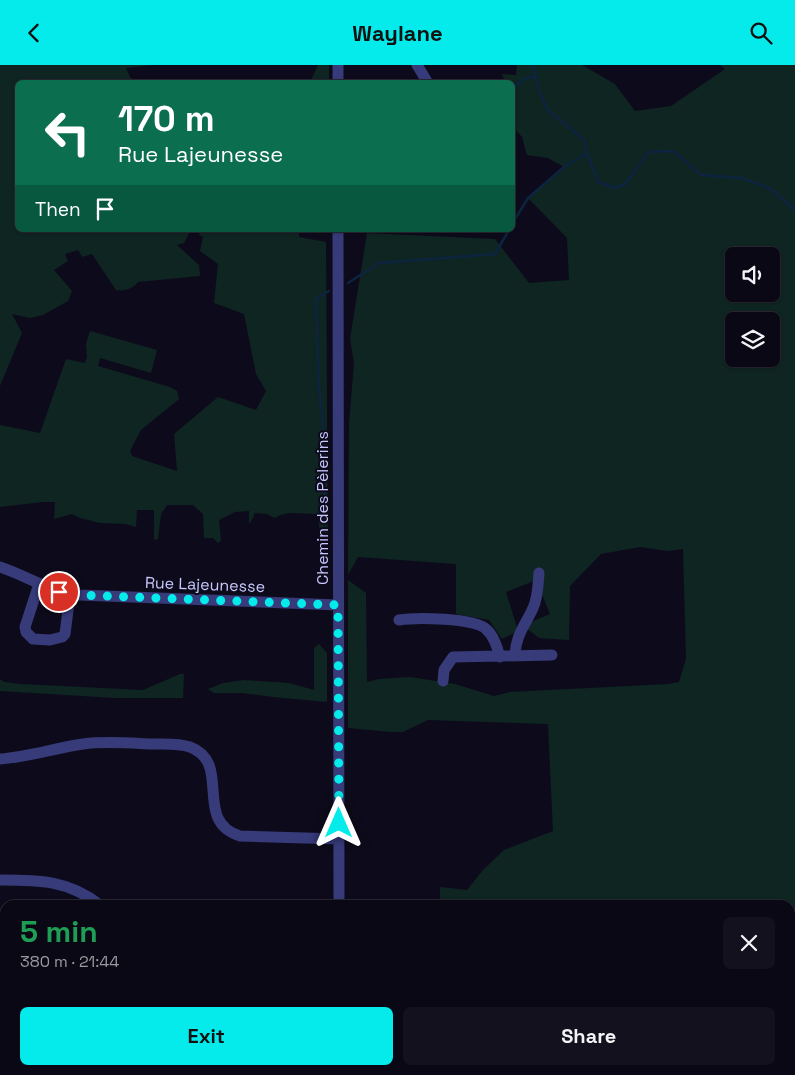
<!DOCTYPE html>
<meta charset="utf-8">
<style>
:root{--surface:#0a0814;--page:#13111d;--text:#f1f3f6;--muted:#999aa0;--line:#2a2934;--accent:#05ebec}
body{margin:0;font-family:"Space Grotesk",sans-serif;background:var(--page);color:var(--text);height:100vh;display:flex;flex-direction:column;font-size:19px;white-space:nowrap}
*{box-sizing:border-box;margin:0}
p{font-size:16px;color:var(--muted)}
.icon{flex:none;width:28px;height:28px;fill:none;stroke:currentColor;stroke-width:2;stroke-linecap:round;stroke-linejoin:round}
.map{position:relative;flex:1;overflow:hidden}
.panel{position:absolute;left:0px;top:835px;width:795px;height:175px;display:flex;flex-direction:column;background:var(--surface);border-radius:15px 15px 0 0;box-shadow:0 1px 4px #0004,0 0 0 1px var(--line)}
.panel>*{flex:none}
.banner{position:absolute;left:15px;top:15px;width:500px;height:152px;border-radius:8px;box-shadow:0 1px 4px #0004,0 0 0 1px var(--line);background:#0b6e4f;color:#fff;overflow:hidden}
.fabs{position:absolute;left:725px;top:182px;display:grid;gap:10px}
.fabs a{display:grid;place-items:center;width:55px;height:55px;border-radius:8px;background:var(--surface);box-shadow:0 1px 4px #0004,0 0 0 1px var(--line);font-size:25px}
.pin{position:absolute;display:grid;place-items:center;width:42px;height:42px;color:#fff;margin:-21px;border:2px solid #fff;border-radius:50%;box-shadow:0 1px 5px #0007}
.me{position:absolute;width:55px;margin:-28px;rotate:0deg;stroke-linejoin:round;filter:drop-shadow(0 0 4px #0008)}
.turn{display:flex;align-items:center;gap:18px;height:105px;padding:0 20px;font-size:22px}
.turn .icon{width:65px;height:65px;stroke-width:2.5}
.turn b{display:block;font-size:35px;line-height:42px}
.then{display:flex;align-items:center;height:48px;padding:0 20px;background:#0003;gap:10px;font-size:19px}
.round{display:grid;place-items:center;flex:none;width:52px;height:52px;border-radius:8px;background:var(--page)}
.overview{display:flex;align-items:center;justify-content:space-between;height:85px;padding:0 20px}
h1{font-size:30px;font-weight:700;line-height:38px;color:#1e9e55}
.action{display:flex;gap:10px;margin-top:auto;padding:10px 20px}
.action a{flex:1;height:58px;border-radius:8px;background:var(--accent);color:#111;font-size:20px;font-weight:700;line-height:58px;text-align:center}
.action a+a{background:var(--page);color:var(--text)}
header{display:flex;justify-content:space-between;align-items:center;height:65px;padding:0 20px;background:var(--accent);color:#111;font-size:22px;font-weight:700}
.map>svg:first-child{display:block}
.green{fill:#0f2522;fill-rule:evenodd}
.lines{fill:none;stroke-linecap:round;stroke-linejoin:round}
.stream{stroke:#0c243f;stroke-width:2.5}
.minor{stroke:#373b7a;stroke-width:11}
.route{stroke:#05ebec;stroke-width:9;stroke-dasharray:0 16.2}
.labels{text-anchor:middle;stroke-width:4;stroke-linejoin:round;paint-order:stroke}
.street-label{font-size:16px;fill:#c8c7fe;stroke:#0d0b1b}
</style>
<header><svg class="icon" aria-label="back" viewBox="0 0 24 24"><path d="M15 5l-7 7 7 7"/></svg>Waylane<svg class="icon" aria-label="search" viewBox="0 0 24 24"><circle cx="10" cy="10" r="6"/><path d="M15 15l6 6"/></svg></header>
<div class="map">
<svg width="795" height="1010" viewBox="0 0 795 1010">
<rect width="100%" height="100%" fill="#0d0b1b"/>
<path class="green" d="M0 0H151L126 3 130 12 136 17 18 18V165H191L184 178 177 180 199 200 200 211 138 217C133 224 124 226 116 225L92 189 82 192 78 185 65 189 68 196 54 205 72 226 68 236 43 250 30 253 12 249 22 268 0 321Z
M318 0H329V17H312L311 15Z
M517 0H582L615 19 635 46 671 41 725 4 720 0H795V1010H434V1005H790V840H440V822L467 825 483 805 504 785 553 766 548 659 428 655 403 667H391L348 663V515L366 528 367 617 379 614 410 612 455 619 494 631 510 627 668 619 679 617 686 594 683 484 668 486 640 482 601 489 570 521 569 575 539 573 526 563V559L550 549 536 515 506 527 518 566 502 574 489 555 456 549V499L358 492 348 510 349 358 354 298 350 274 367 168 495 174 529 218 569 215 567 173 528 133 564 102 548 93 527 90 522 72 513 62 512 18 505 17 502 9 516 10ZM734 191H771V229H734ZM734 256H771V294H734Z
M200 165H329V168H299V172L326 177 328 498 319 487 320 472 318 451 315 449C302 449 286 445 275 453L267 449 255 448 251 457 249 458V446L235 447 219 455 221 476 218 478 213 473H204L203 449 193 440H167L161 449 158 474 154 475V445H137L136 462 126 459 100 458 80 453 72 449 54 454 55 437H42L0 442V360L40 368 66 294 85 298 87 292 86 279 90 266 157 285 151 308 100 293 98 301 170 322 177 326 179 334 141 365 130 386 132 391 177 406 174 369 218 332 256 345 266 326 256 309 244 249 214 238 218 199 200 186 203 172 199 170Z
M319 579 327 588V637L273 632 242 628H214L208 624 223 618 244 615 289 618 314 625V583Z
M180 609H184L183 633H115L0 626V614L4 617 21 619 143 625Z"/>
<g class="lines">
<path class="stream" d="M533 0 539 26 548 45 584 75 587 88 598 117 615 123 625 119 649 87 673 86 701 110 742 113 771 124 795 145
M512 24 524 14 536 11
M512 159 528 133 564 102 587 88
M348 218 379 198 495 189 509 165
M323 364 319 321 316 234 329 226
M323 376 324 436"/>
<path class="minor" d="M338 0V18
M417 0 428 18
M338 165 339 840
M0 502C27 511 50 527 79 530L338 540
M39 519 25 562 26 567 33 574 50 575 62 572 65 569 70 529
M399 555C416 552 474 553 486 564 494 571 497 582 500 592
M515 590C516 569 525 561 533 543 538 533 538 520 539 508
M443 616 444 605 453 592 552 590
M0 694C28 692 55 683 83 679 105 676 129 678 152 679 164 679 179 678 190 682 233 698 192 756 240 771L339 774
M0 815C39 815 68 815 100 840
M0 931 5 934
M339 1005V1010
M30 1010 34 1005
M179 1010 184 1005"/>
</g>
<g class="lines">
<path class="route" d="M59 527 79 530 338 540 339 758"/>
</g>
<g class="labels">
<g class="street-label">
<text transform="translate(322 443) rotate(-90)" y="6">Chemin des Pèlerins</text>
<text transform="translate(205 519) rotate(2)" y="6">Rue Lajeunesse</text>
</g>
</g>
</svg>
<div class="fabs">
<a><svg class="icon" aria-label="sound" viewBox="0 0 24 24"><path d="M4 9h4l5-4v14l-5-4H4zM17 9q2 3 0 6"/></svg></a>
<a><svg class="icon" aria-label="layers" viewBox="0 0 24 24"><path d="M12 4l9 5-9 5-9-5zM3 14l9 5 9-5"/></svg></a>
</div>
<div class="pin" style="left:59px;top:527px;background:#d93025"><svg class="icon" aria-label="arrive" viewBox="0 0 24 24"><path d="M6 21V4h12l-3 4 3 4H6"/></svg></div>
<svg class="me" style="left:339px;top:758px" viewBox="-20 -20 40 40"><path d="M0-17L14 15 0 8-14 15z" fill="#05ebec" stroke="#fff" stroke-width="4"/></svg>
<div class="banner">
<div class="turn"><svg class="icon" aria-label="left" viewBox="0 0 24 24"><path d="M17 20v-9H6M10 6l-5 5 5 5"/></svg><div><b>170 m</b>Rue Lajeunesse</div></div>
<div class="then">Then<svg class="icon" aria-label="arrive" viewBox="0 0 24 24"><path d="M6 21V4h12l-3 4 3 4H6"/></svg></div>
</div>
<section class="panel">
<div class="overview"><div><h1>5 min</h1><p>380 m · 21:44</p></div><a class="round"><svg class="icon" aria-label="close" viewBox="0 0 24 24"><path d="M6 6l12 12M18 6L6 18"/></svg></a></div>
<div class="action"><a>Exit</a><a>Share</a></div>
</section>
</div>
